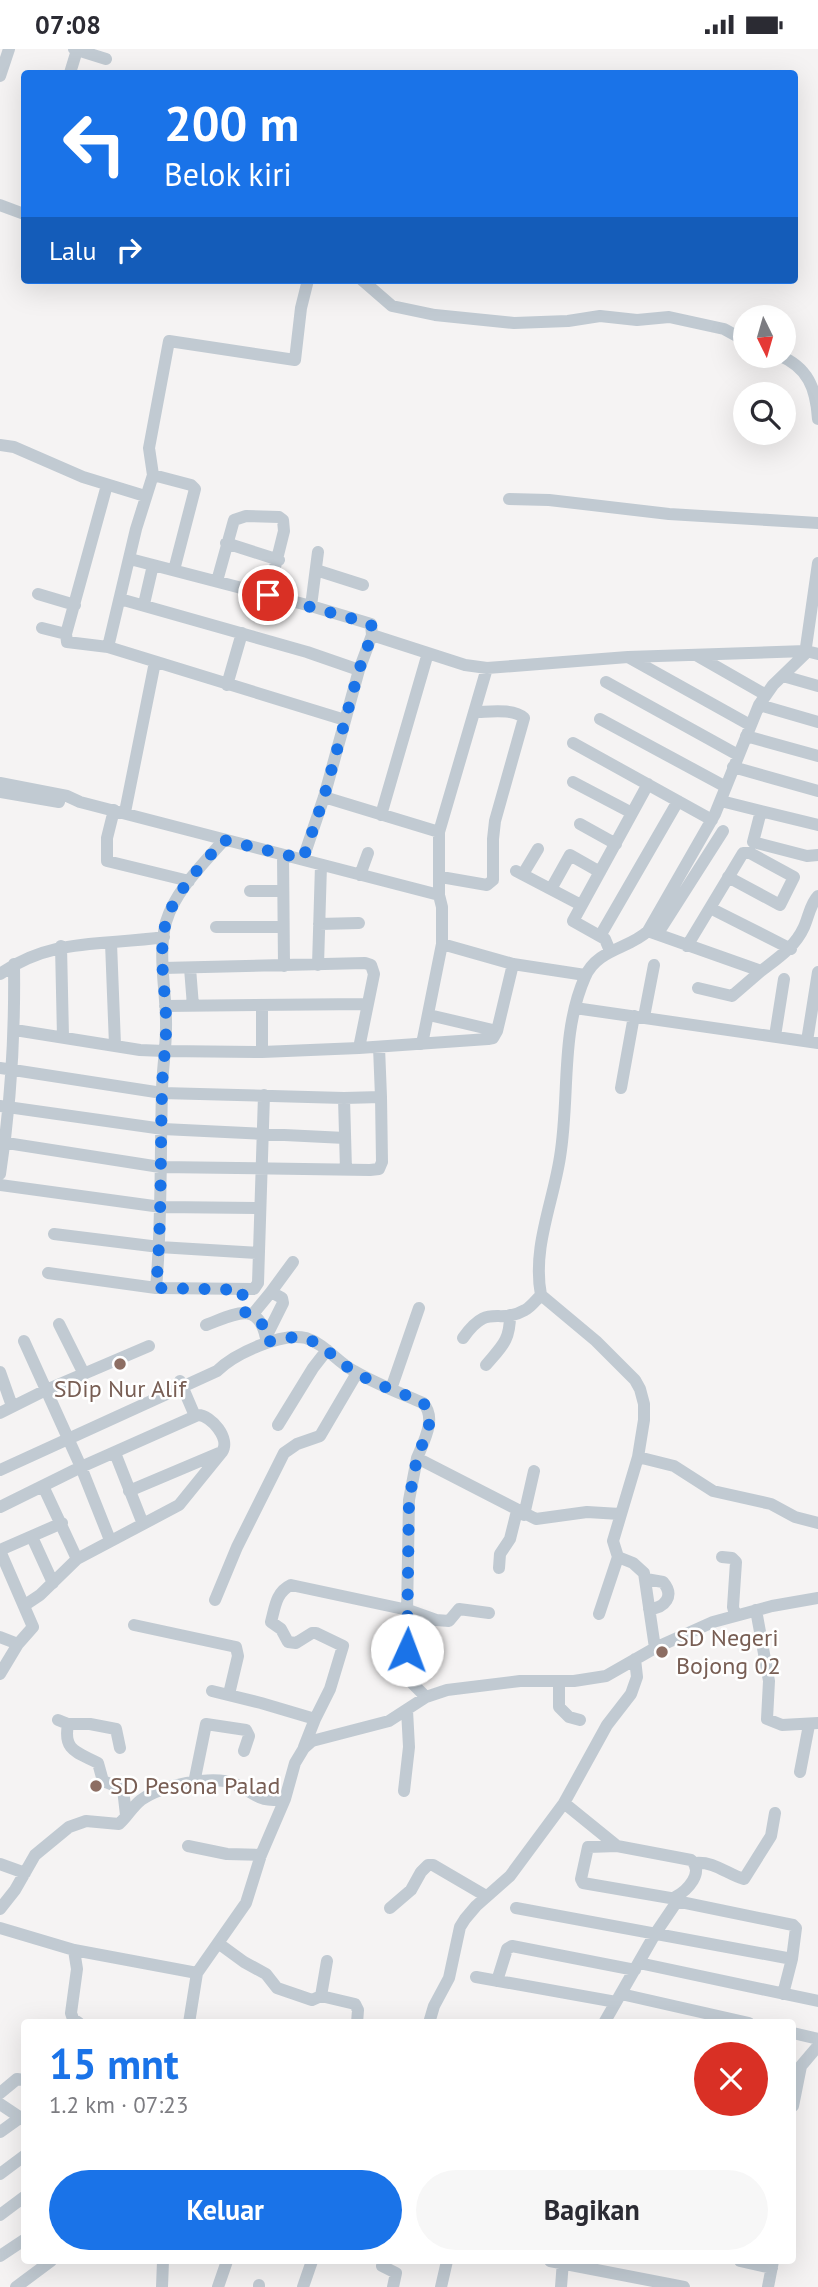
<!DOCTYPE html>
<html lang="id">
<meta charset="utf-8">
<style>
:root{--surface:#fff;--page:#f7f7f7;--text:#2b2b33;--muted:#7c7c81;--accent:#1a73e8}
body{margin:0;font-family:"PT Sans",sans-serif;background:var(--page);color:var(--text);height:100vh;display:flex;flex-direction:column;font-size:26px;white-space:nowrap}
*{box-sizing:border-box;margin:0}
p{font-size:23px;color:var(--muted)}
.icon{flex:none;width:38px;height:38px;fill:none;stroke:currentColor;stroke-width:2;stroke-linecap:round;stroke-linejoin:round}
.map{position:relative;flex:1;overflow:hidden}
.drawer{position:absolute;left:21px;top:1970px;width:775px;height:245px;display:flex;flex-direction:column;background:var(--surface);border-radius:7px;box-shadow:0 7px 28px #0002}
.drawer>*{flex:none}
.guide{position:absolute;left:21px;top:21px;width:777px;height:214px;border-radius:7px;box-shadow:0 7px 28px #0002;background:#1a73e8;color:#fff;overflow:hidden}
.needle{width:46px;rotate:175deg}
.tools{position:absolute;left:733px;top:256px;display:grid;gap:14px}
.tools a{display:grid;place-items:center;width:63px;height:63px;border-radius:50%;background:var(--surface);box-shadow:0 7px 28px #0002;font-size:35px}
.pin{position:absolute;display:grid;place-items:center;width:60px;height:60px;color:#fff;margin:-30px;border:4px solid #fff;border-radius:50%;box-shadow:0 2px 7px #0007}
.me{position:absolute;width:77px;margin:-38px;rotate:2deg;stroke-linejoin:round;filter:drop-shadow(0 0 5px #0008)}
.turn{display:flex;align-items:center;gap:24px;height:147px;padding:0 28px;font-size:32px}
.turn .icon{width:91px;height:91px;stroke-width:2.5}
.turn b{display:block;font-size:49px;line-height:60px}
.then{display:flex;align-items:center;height:66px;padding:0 28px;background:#0003;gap:14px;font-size:26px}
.round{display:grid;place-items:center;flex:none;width:74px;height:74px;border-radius:37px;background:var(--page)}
.head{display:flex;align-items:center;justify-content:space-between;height:119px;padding:0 28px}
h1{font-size:42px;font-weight:600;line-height:52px;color:var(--accent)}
.primary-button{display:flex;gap:14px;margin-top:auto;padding:14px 28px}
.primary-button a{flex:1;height:80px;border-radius:42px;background:var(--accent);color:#fff;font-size:28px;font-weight:600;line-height:80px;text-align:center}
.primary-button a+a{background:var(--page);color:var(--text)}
.status{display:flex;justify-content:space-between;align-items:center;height:49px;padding:0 35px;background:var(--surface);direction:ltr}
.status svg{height:19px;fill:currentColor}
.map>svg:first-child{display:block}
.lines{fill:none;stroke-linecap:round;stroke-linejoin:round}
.minor{stroke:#c1cad2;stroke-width:12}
.route{stroke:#1a73e8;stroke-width:12;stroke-dasharray:0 21.6}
.education-dot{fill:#8d6e63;stroke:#fff;stroke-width:2.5}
.labels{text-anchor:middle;stroke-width:5;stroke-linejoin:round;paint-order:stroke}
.education-label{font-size:24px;fill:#785e54;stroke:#fff;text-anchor:start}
</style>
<div class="status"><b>07:08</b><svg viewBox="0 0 49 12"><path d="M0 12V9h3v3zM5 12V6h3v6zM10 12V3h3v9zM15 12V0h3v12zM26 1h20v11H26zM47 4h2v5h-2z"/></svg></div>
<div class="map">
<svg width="818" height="2238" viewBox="0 0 818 2238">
<rect width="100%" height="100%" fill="#f5f3f3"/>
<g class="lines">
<path class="minor" d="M74 0 106 10
M70 24 77 1
M0 27 9 0
M0 156 24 165
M362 231 392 257 435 266 514 274 568 272 600 267 637 271 669 268 724 280 746 292
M778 306C808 318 816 339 818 370
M0 396 14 398 83 428 145 447
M153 426 191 436 195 440 174 521
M107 436 66 585 67 593 108 598 345 671
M509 450 549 451 669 465 818 474
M226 494 279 511
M130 510 311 557 371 575 372 586 359 621 324 748 303 810
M316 521 363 536
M217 532 234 471 246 467 279 468 283 471 284 482 268 546
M38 545 75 556
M120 550 307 603 359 621
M144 555 153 516
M311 557 318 503
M42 579 66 585
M372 586 465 616 487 619 628 608 806 602 818 605
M108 598 136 480 153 426 149 399 169 292 295 311 301 259 308 231
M696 606 766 646
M628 608 750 676
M783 627 818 637
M606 633 738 706
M227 636 242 584
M759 656 818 673
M600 670 726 738
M746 687 818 707
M573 694 712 771
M733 718 818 742
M573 733 632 764
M0 734 67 747 80 753 439 846
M0 743 59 753
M324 748 439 783
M721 752 761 762 753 793 807 807 818 806
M114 761 107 789V812L189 832
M761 762 818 776
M125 763 155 613
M381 766 428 604
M580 775 616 795
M283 806 284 917
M516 822 581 856
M523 825 538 800
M360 826 368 804
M441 828 487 836 493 831V790L495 772 524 669C513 659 489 663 474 663
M551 840 570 806 600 823
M250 842H282
M710 859 791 900
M319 875 359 874
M216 878H282
M648 882 761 922C778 909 795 898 804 878 809 867 810 855 818 847
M658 884 723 782
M600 887 678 752
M111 894 115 996
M442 895 513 915 585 926
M61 897 63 988
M687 897 743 804H750L794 828 780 856 728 828
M610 902 605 890 573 872 648 735
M318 916 321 816
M163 919 365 914 371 916 374 925 359 999
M190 919 193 957
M0 925C52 888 104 897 164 888
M698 939 732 947 761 922
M262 956V1003
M165 957 367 955
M575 959 818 994
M429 966 497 982
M644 968 654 916
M15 981 140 1001 164 1002 262 1003 359 999 488 990 493 989 497 982 513 915
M775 987 784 930
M807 992 818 923
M422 995 442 895V858L439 846V783L487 619
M379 998 381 1048
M0 1019 162 1044 344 1049 381 1048 382 1113 379 1120 370 1121 160 1118 0 1093
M621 1039 634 967
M344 1049 346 1121
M0 1057 163 1080 345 1089
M0 1125C11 1055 15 986 14 915
M0 1136 161 1158 260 1159
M54 1185 159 1198 258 1204
M48 1224 156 1239 254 1240 258 1234 264 1046
M156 1239C162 1174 160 1108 162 1043 162 1022 166 1001 166 979 167 945 157 907 166 873 175 842 203 815 224 791
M253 1265 271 1243
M59 1275 84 1325
M206 1276C233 1266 258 1250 266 1289
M266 1288 283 1254 282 1249 271 1243 293 1213
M463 1289C489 1252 497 1277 525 1261 531 1258 536 1251 541 1246
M24 1292 81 1418 110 1491
M486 1316C502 1297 510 1292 510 1266
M0 1323 12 1357
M180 1332 195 1367
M391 1340 419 1259
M0 1364 46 1341 149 1297
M278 1376 313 1319 327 1301
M115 1404 143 1475
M638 1408 674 1417 713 1442 771 1455 795 1468 818 1474
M417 1409 409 1451 406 1621 413 1635 426 1648
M0 1421 217 1322C234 1305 281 1283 306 1289 325 1295 337 1313 354 1322 376 1335 400 1344 423 1354 437 1369 424 1392 417 1409L536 1470 587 1463 620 1465
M43 1437 77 1510
M129 1442 219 1404
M0 1458 81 1418 198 1366C211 1366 231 1390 222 1403L179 1456 77 1510 40 1546 25 1556
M524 1466 534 1422
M32 1488 53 1534
M0 1501 62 1474
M0 1502 33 1578 18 1595 0 1625
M722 1508 732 1509 736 1513 733 1558 735 1566
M499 1519 500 1505 510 1490 517 1462
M646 1530 663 1533C675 1547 665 1559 649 1560
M215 1551 237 1498 284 1404 297 1395 320 1387 357 1324
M756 1561 769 1632 767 1670 782 1676 818 1674
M599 1565 618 1508
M134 1576 236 1598 238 1607 229 1645
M0 1588 18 1595
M655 1599 644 1524 633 1514 618 1508 613 1492 638 1408 644 1371V1355L640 1340 635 1331 596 1292 541 1246C532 1199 553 1154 560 1108 570 1048 560 985 585 928 597 900 629 900 648 882L715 765 759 656 773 636 805 605 818 514
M559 1632V1658L569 1668 580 1671
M212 1642 261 1654 315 1670
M58 1671 68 1675C63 1702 77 1703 98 1714L103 1732 123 1740 126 1766
M68 1675H90L116 1680 120 1699
M304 1698 315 1670 330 1640 343 1597 316 1584H312L296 1594 288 1593 281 1580 271 1573C275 1558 276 1543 291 1536L408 1561 436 1571 449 1572 459 1560 489 1564
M800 1723 809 1676
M194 1734 206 1675 246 1681 249 1687 244 1702
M404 1742 409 1698 407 1661
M564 1754 617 1797
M188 1797 227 1805 261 1806
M695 1814C714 1812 727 1825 744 1830L771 1787 775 1764
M0 1815 25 1824
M676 1852 793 1876 796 1879 792 1910
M390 1859 411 1841 421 1823 428 1816H433L486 1847
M516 1859 792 1910 783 1945
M0 1860 15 1841 35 1806 69 1778 86 1772 119 1775C127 1768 132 1758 141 1751 160 1737 213 1725 235 1735 258 1745 257 1754 285 1750
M0 1879 74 1901 77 1920 71 1964 73 1970 79 1974
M218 1894 244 1913 266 1925 277 1939 312 1951 321 1947 327 1912
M74 1901 197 1924
M639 1914 818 1952
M476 1928 616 1953
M497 1932 507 1900 512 1897 635 1921
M621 1945 749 1974
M321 1947 355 1955 358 1961 357 1974
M189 1974 197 1924 246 1854 261 1806 285 1750 295 1714 304 1699 312 1692 389 1672 426 1648 447 1641 520 1632H574L606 1627 655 1599 713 1573 772 1557 818 1549
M429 1974 434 1957 449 1929 460 1878 465 1870 476 1857 510 1827 564 1754 607 1676 631 1645 637 1628 635 1610
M604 1974 655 1885 676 1854V1850L583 1834 581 1830 588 1798 617 1797 691 1811C705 1823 687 1842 675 1848
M793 1984 818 1990
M0 2044 17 2030 24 2031
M0 2055 24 2071
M793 2057 801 2017 818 1997
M0 2083 21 2068
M0 2125 24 2107
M0 2166 24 2148
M0 2207 24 2191
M550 2212 684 2238
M740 2212 772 2219
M382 2217 396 2224 393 2238
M16 2238 51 2212
M162 2238 163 2212
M218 2238 227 2212
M259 2238V2236
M303 2238 312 2212
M441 2238 447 2212
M561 2238 563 2212
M768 2238 773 2212"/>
</g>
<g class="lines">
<path class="route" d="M268 546 368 574 372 577 373 583 359 621 324 748 303 810 224 791C203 815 175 842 166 873 157 907 167 945 166 979 166 1001 162 1022 162 1043 160 1108 162 1174 156 1239L243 1241 241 1263C259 1263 265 1277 267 1293 278 1290 293 1287 304 1289 323 1294 334 1310 349 1319 371 1334 398 1343 423 1353L429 1364V1378L417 1409 409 1451 407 1601"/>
</g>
<g class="education-dot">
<circle cx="120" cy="1315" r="7"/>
<circle cx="662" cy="1603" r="7"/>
<circle cx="96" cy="1737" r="7"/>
</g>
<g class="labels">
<g class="education-label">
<text x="120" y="1348" text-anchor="middle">SDip Nur Alif</text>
<text x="676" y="1597">SD Negeri<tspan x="676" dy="28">Bojong 02</tspan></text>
<text x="110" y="1745">SD Pesona Palad</text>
</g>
</g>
</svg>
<div class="tools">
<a><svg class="needle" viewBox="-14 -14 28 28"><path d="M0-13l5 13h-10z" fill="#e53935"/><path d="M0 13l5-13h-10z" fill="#7c7c81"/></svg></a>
<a><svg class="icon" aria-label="search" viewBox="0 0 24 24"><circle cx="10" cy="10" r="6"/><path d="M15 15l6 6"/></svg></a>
</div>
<div class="pin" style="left:268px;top:546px;background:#d93025"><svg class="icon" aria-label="arrive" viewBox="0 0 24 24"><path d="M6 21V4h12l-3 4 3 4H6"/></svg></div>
<svg class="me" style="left:407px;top:1601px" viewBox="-20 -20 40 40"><circle r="19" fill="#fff"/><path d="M0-13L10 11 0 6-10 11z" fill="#1a73e8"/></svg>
<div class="guide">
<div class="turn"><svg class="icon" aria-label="left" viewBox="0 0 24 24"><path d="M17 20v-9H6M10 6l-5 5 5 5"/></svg><div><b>200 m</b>Belok kiri</div></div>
<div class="then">Lalu<svg class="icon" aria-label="right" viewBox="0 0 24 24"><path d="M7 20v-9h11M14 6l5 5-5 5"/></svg></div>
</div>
<section class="drawer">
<div class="head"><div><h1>15 mnt</h1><p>1.2 km · 07:23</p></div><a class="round" style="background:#d93025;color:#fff"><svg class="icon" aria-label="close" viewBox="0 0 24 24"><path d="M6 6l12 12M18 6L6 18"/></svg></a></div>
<div class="primary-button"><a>Keluar</a><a>Bagikan</a></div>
</section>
</div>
